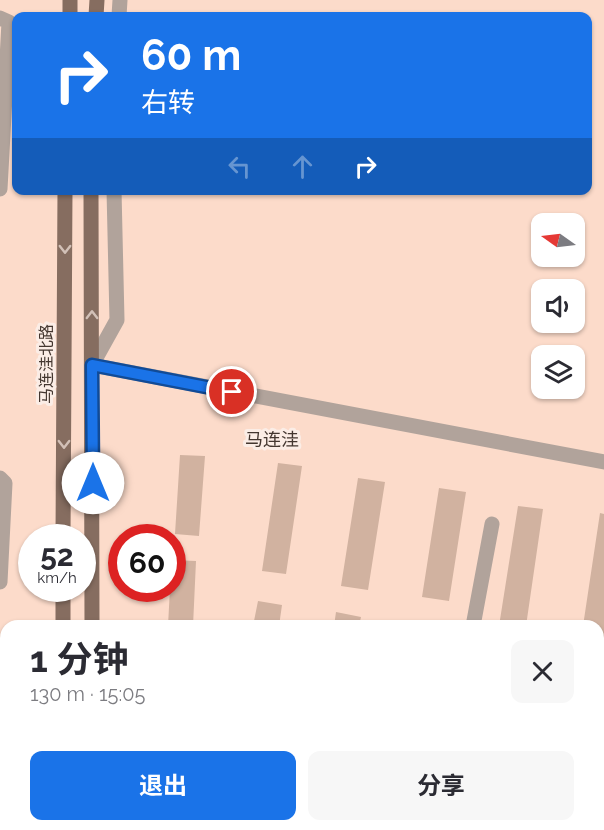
<!DOCTYPE html>
<html lang="zh">
<meta charset="utf-8">
<style>
:root{--surface:#fff;--page:#f7f7f7;--text:#2b2b33;--muted:#7c7c81;--accent:#1a73e8}
body{margin:0;font-family:Raleway,"Noto Sans SC",sans-serif;background:var(--page);color:var(--text);height:100vh;display:flex;flex-direction:column;font-size:22px;white-space:nowrap}
*{box-sizing:border-box;margin:0}
p{font-size:20px;color:var(--muted)}
.icon{flex:none;width:33px;height:33px;fill:none;stroke:currentColor;stroke-width:2;stroke-linecap:round;stroke-linejoin:round}
.map{position:relative;flex:1;overflow:hidden}
.details{position:absolute;left:0px;top:620px;width:604px;height:212px;display:flex;flex-direction:column;background:var(--surface);border-radius:18px 18px 0 0;box-shadow:0 2px 4px #0004}
.details>*{flex:none}
.banner{position:absolute;left:12px;top:12px;width:580px;height:183px;border-radius:12px;box-shadow:0 2px 4px #0004;background:#1a73e8;color:#fff;overflow:hidden}
.needle{width:39px;rotate:284deg}
.buttons{position:absolute;left:531px;top:213px;display:grid;gap:12px}
.buttons a{display:grid;place-items:center;width:54px;height:54px;border-radius:12px;background:var(--surface);box-shadow:0 2px 4px #0004;font-size:30px}
.speed{position:absolute;left:18px;top:524px;display:flex;gap:12px;font-size:30px;font-weight:700;text-align:center}
.speed>*{display:grid;place-content:center;width:78px;height:78px;border-radius:50%;background:var(--surface);box-shadow:0 2px 4px #0004;line-height:1}
.speed small{font-size:15px;font-weight:400}
.speed .limit{border:9px solid #d22;background:#fff;color:#111}
.pin{position:absolute;display:grid;place-items:center;width:51px;height:51px;color:#fff;margin:-26px;border:3px solid #fff;border-radius:50%;box-shadow:0 2px 6px #0007}
.me{position:absolute;width:66px;margin:-33px;rotate:0deg;stroke-linejoin:round;filter:drop-shadow(0 0 4px #0008)}
.turn{display:flex;align-items:center;gap:21px;height:126px;padding:0 30px;font-size:27px}
.turn .icon{width:78px;height:78px;stroke-width:2.5}
.turn b{display:block;font-size:42px;line-height:51px}
.lanes{display:flex;align-items:center;height:57px;padding:0 30px;background:#0003;justify-content:center;gap:30px;direction:ltr}
.lanes .off{opacity:.35}
.round{display:grid;place-items:center;flex:none;width:63px;height:63px;border-radius:12px;background:var(--page)}
.summary{display:flex;align-items:center;justify-content:space-between;height:102px;padding:0 30px}
h1{font-size:36px;font-weight:700;line-height:45px}
.cta{display:flex;gap:12px;margin-top:auto;padding:12px 30px}
.cta a{flex:1;height:69px;border-radius:12px;background:var(--accent);color:#fff;font-size:24px;font-weight:700;line-height:69px;text-align:center}
.cta a+a{background:var(--page);color:var(--text)}
.map>svg:first-child{display:block}
.building{fill:#d1b2a0}
.lines{fill:none;stroke-linecap:round;stroke-linejoin:round}
.minor{stroke:#b1a39b;stroke-width:15}
.major{stroke:#866d60;stroke-width:15}
.oneway{stroke:#d2c0b7}
.route-casing{stroke:#114b97;stroke-width:15}
.route{stroke:#1a73e8;stroke-width:10}
.labels{text-anchor:middle;stroke-width:6;stroke-linejoin:round;paint-order:stroke}
.street-label{font-size:16px;fill:#43362f;stroke:#fbede6}
.neighbourhood-label{font-size:18px;fill:#43362f;stroke:#fbede6}
</style>
<div class="map">
<svg width="604" height="830" viewBox="0 0 604 830">
<rect width="100%" height="100%" fill="#fcdbca"/>
<path class="building" d="M180 455 205 456 199 536 175 534Z
M278 463 302 466 286 574 262 571Z
M358 478 385 482 368 590 341 586Z
M439 488 466 492 449 601 422 597Z
M518 506 543 509 526 626H499Z
M600 513 604 514V658L600 686 598 626H583Z
M172 560 196 561 193 626H168L170 588H172Z
M258 601 282 605 279 626H253Z
M336 612 361 617 359 626H334Z
M224 825H252V830H223Z
M305 825H331L330 830H304Z
M386 825H413L412 830H385Z
M472 825H499L498 830H472Z
M549 825H579L581 830H551Z"/>
<g class="lines">
<path class="minor" d="M119 16 120 0
M0 18 9 22 0 189
M114 190 117 320 92 365 604 462
M0 478 5 483 0 582
M473 626 492 524
M0 679 6 677
M438 830 439 825"/>
<path class="major" d="M70 16V0
M96 16 97 0
M91 190 92 626
M63 537 65 190
M63 626V588
M61 830V825
M91 830V825"/>
</g>
<defs><path id="oneway-chevron" d="M-2-3.5L2.5 0L-2 3.5" fill="none" stroke-width="1.6" stroke-linecap="round" stroke-linejoin="round" transform="scale(1.5)"/></defs>
<g class="oneway">
<use href="#oneway-chevron" transform="translate(65 249) rotate(90)"/>
<use href="#oneway-chevron" transform="translate(92 315) rotate(-90)"/>
<use href="#oneway-chevron" transform="translate(64 444) rotate(90)"/>
</g>
<g class="lines">
<g class="route-casing">
<path id="route" d="M93 483 92 365 232 392"/>
</g>
<use href="#route" class="route"/>
</g>
<g class="labels">
<g class="street-label">
<text transform="translate(46 364) rotate(-90)" y="6">马连洼北路</text>
</g>
<g class="neighbourhood-label">
<text x="272" y="446">马连洼</text>
</g>
</g>
</svg>
<div class="buttons">
<a><svg class="needle" viewBox="-14 -14 28 28"><path d="M0-13l5 13h-10z" fill="#e53935"/><path d="M0 13l5-13h-10z" fill="#7c7c81"/></svg></a>
<a><svg class="icon" aria-label="sound" viewBox="0 0 24 24"><path d="M4 9h4l5-4v14l-5-4H4zM17 9q2 3 0 6"/></svg></a>
<a><svg class="icon" aria-label="layers" viewBox="0 0 24 24"><path d="M12 4l9 5-9 5-9-5zM3 14l9 5 9-5"/></svg></a>
</div>
<div class="speed"><div>52<small>km/h</small></div><div class="limit">60</div></div>
<div class="pin" style="left:232px;top:392px;background:#d93025"><svg class="icon" aria-label="arrive" viewBox="0 0 24 24"><path d="M6 21V4h12l-3 4 3 4H6"/></svg></div>
<svg class="me" style="left:93px;top:483px" viewBox="-20 -20 40 40"><circle r="19" fill="#fff"/><path d="M0-13L10 11 0 6-10 11z" fill="#1a73e8"/></svg>
<div class="banner">
<div class="turn"><svg class="icon" aria-label="right" viewBox="0 0 24 24"><path d="M7 20v-9h11M14 6l5 5-5 5"/></svg><div><b>60 m</b>右转</div></div>
<div class="lanes"><svg class="icon off" aria-label="left" viewBox="0 0 24 24"><path d="M17 20v-9H6M10 6l-5 5 5 5"/></svg><svg class="icon off" aria-label="ahead" viewBox="0 0 24 24"><path d="M12 20V5M6 11l6-6 6 6"/></svg><svg class="icon" aria-label="right" viewBox="0 0 24 24"><path d="M7 20v-9h11M14 6l5 5-5 5"/></svg></div>
</div>
<section class="details">
<div class="summary"><div><h1>1 分钟</h1><p>130 m · 15:05</p></div><a class="round"><svg class="icon" aria-label="close" viewBox="0 0 24 24"><path d="M6 6l12 12M18 6L6 18"/></svg></a></div>
<div class="cta"><a>退出</a><a>分享</a></div>
</section>
</div>
